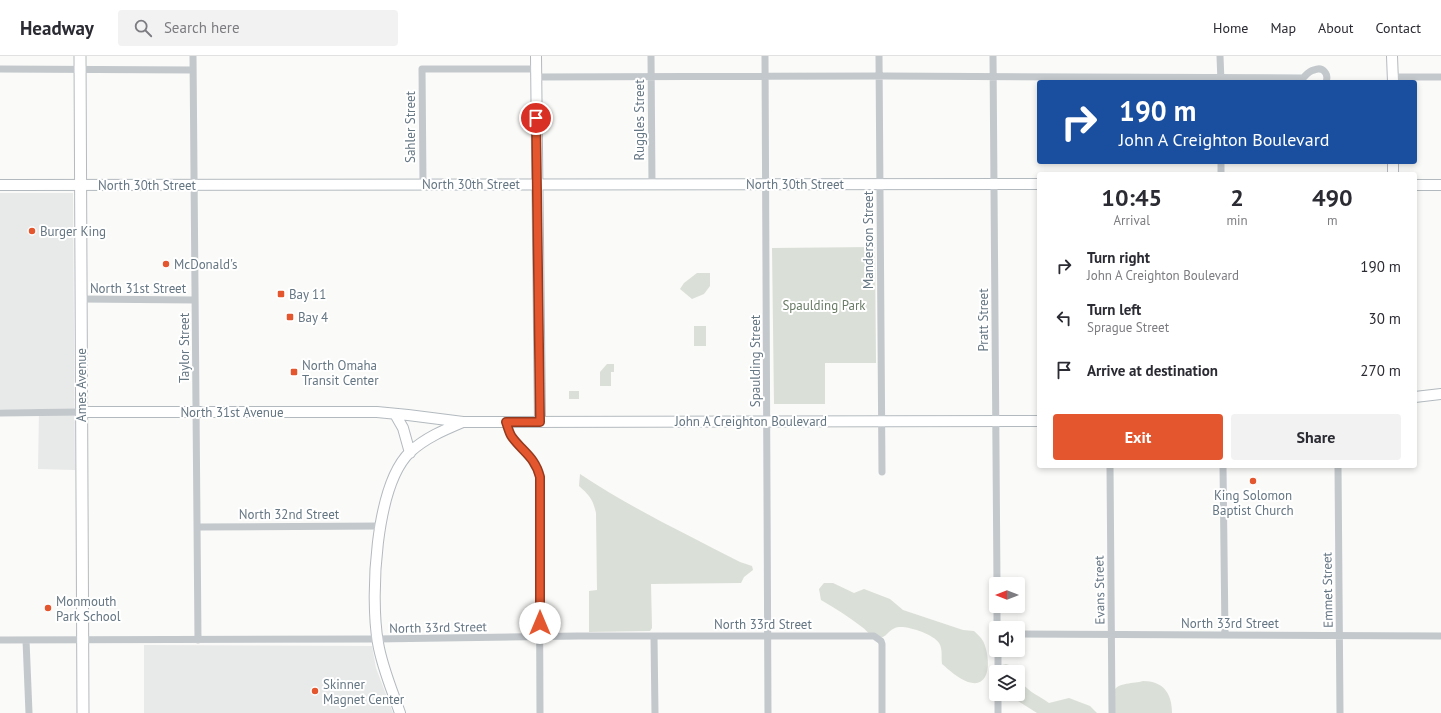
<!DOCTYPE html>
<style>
:root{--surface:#fff;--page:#f2f2f3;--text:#2b2b33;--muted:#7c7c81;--line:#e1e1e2;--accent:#e4572e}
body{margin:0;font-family:"PT Sans",sans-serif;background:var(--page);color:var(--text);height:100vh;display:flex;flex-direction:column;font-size:15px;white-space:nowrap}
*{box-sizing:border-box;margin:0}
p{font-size:13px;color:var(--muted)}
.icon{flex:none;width:22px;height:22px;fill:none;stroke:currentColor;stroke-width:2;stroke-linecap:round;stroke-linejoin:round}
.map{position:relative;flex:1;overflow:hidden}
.side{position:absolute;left:1037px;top:116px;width:380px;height:296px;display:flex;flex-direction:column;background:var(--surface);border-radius:4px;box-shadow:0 2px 6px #0003}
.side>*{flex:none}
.hud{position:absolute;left:1037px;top:24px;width:380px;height:84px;border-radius:4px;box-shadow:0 2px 6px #0003;background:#1a4fa0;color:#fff;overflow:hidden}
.needle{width:26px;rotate:270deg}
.buttons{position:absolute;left:989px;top:521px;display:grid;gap:8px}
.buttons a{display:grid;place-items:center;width:36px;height:36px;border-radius:4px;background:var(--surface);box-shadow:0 2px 6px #0003;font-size:20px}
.pin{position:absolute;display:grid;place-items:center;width:34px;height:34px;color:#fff;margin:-17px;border:2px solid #fff;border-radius:50%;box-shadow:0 1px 4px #0007}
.me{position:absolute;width:44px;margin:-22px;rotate:0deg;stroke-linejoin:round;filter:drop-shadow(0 0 3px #0008)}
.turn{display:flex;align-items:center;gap:14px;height:84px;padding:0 16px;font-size:18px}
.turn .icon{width:52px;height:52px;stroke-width:2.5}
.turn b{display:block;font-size:28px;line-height:34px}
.eta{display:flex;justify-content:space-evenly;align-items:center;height:68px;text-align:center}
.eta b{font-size:24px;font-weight:700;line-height:28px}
.button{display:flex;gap:8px;margin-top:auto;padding:8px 16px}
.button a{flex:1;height:46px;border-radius:4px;background:var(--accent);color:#fff;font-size:16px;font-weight:700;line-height:46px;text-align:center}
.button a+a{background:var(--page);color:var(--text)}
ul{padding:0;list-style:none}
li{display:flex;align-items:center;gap:12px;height:52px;padding:0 16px}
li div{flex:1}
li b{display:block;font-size:15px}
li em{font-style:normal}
header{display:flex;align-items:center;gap:24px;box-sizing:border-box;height:56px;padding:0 20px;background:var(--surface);border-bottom:1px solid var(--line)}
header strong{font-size:19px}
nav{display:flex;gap:22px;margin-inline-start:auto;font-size:14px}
.search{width:280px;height:36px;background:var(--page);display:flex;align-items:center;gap:10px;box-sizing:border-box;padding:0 14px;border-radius:4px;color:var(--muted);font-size:15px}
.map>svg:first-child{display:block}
.built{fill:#e8e9e9}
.green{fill:#dadfd7}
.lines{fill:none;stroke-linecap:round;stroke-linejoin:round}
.secondary-casing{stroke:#b3babf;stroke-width:12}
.primary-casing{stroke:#b5babe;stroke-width:13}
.street{stroke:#c3c8cc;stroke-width:7}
.secondary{stroke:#fff;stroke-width:10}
.primary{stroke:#fff;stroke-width:11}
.route-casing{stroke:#94391e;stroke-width:10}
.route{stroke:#e4572e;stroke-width:7}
.poi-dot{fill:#e4572e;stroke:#fff;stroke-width:1.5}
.labels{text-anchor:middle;stroke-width:4;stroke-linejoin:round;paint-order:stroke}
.street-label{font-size:13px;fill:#657683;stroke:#fff}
.poi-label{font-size:13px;fill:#657683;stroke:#fff;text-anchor:start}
.park-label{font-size:13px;fill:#687a64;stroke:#fff}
</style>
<header>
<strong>Headway</strong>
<div class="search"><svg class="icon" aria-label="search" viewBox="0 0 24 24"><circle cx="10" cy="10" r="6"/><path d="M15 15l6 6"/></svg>Search here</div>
<nav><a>Home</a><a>Map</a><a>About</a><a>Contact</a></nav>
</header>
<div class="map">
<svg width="1441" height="657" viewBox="0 0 1441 657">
<rect width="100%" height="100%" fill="#fafaf8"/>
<path class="built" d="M0 137H73L75 414 38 413 39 353H0Z
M144 589 372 590 376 612 393 657H144Z"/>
<path class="green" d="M875 191 876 307H825V348H774L772 192Z
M697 217H710V230L704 238 692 243 680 233 684 227Z
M694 270H706V290H694Z
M607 308H614V316H611V330H600V316Z
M569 335H579V343H569Z
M580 418C631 452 686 478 740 506L752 510 753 514 744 521 741 527 651 528 652 572 650 575 589 576V535L597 534 596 457C593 443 589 439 579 430Z
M824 527H833L854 537 864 533 890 543 903 554 963 574 974 575C977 578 981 581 983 585 990 598 993 634 968 626 959 623 949 614 942 608 941 602 943 593 939 587 933 578 904 568 895 572 885 576 887 586 871 579 868 577 865 573 862 571 849 561 835 552 821 544L819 533Z
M1006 608 1012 610 1015 616H1001L1002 609Z
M1018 621C1026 635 1036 638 1049 647L1069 642 1090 650 1097 657H1037L1007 638H1018Z
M1143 625C1163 625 1172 637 1172 657H1113L1114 635C1118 626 1134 628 1143 625Z"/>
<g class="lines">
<g class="secondary-casing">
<path id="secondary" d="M536 0 540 365
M1392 0 1393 26
M1393 106V118
M0 129 1039 128
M1415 129H1441
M1415 341 1441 338
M82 356H377L408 359 463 366 1039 365
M395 358 403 372 410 397
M400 657C392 634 382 611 378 587 370 541 375 430 410 396 425 382 444 374 463 366"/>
</g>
<g class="primary-casing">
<path id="primary" d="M80 0 83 657"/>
</g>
<path class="street" d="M193 0 198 584
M651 0 652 128
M765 0 768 657
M879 0 882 416
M993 0 997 528
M1220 0 1221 26
M0 13 193 14
M536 21 885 20 1303 22C1307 18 1309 15 1314 14 1323 10 1329 18 1326 26
M1392 21H1441
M1221 106V118
M423 128 422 13H536
M81 243 195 244
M0 357 82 356
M506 366C508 371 509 377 512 381 523 396 535 401 539 421L540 657
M1110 410 1112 657
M1223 410 1225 579
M1338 410 1340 657
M198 471 380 470
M997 550V572
M1018 578 1441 580
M654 581 655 657
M0 584 377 583 578 580H874L881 585 882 588V657
M26 584 29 657
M998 594V616
M998 638V657"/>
<use href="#secondary" class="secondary"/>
<use href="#primary" class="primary"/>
</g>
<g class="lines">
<g class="route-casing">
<path id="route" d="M536 62 540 366H506C508 371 509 377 512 381 523 396 535 401 540 421V567"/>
</g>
<use href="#route" class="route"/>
</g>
<g class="poi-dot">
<circle cx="32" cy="175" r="4"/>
<circle cx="166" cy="208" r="4"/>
<rect x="277" y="234" width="8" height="8" rx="2"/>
<rect x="286" y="257" width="8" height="8" rx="2"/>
<rect x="290" y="312" width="8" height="8" rx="2"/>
<circle cx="1253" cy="425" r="4"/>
<circle cx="48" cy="552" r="4"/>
<circle cx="315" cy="635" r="4"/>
</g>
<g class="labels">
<g class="street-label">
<text transform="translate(639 64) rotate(-90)" y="5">Ruggles Street</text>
<text transform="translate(410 71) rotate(-90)" y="5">Sahler Street</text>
<text x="471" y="133">North 30th Street</text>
<text x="795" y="133">North 30th Street</text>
<text x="147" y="134">North 30th Street</text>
<text transform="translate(868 184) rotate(-90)" y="5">Manderson Street</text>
<text x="138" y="237">North 31st Street</text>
<text transform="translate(983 264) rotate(-90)" y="5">Pratt Street</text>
<text transform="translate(184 292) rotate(-90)" y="5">Taylor Street</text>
<text transform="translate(755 305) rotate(-90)" y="5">Spaulding Street</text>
<text transform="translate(81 329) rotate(-90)" y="5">Ames Avenue</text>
<text x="232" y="361">North 31st Avenue</text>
<text x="751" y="370">John A Creighton Boulevard</text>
<text x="289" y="463">North 32nd Street</text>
<text transform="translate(1099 534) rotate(-91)" y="5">Evans Street</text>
<text transform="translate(1327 534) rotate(-91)" y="5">Emmet Street</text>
<text x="1230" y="572">North 33rd Street</text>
<text x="763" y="573">North 33rd Street</text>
<text transform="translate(438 571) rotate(-1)" y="5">North 33rd Street</text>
</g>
<g class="poi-label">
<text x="40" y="180">Burger King</text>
<text x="174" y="213">McDonald's</text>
<text x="289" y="243">Bay 11</text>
<text x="298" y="266">Bay 4</text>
<text x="302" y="314">North Omaha<tspan x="302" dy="15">Transit Center</tspan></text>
<text x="1253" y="444" text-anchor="middle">King Solomon<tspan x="1253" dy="15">Baptist Church</tspan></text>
<text x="56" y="550">Monmouth<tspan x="56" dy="15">Park School</tspan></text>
<text x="323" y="633">Skinner<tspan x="323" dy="15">Magnet Center</tspan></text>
</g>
<g class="park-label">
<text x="824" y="254">Spaulding Park</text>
</g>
</g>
</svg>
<div class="buttons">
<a><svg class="needle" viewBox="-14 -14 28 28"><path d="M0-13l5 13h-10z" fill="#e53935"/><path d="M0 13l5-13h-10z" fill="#7c7c81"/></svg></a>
<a><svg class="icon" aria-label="sound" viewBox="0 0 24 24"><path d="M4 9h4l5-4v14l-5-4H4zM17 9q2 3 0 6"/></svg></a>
<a><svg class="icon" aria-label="layers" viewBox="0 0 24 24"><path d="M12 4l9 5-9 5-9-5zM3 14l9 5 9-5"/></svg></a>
</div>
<div class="pin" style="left:536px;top:62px;background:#d93025"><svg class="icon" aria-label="arrive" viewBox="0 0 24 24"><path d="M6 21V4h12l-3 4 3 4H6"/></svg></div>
<svg class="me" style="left:540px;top:567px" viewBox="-20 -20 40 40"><circle r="19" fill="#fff"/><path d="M0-13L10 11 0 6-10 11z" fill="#e4572e"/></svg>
<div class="hud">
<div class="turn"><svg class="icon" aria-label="right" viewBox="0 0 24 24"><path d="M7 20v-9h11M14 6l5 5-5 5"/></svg><div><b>190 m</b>John A Creighton Boulevard</div></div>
</div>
<section class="side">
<div class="eta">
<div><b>10:45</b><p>Arrival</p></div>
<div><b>2</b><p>min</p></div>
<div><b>490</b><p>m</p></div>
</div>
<ul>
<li><svg class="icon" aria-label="right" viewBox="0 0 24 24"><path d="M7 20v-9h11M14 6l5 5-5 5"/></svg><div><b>Turn right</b><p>John A Creighton Boulevard</p></div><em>190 m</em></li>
<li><svg class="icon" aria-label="left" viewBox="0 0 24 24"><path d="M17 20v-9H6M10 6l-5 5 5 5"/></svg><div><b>Turn left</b><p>Sprague Street</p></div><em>30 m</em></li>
<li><svg class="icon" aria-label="arrive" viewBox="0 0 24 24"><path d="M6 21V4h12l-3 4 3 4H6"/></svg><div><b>Arrive at destination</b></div><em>270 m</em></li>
</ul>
<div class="button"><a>Exit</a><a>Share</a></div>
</section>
</div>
